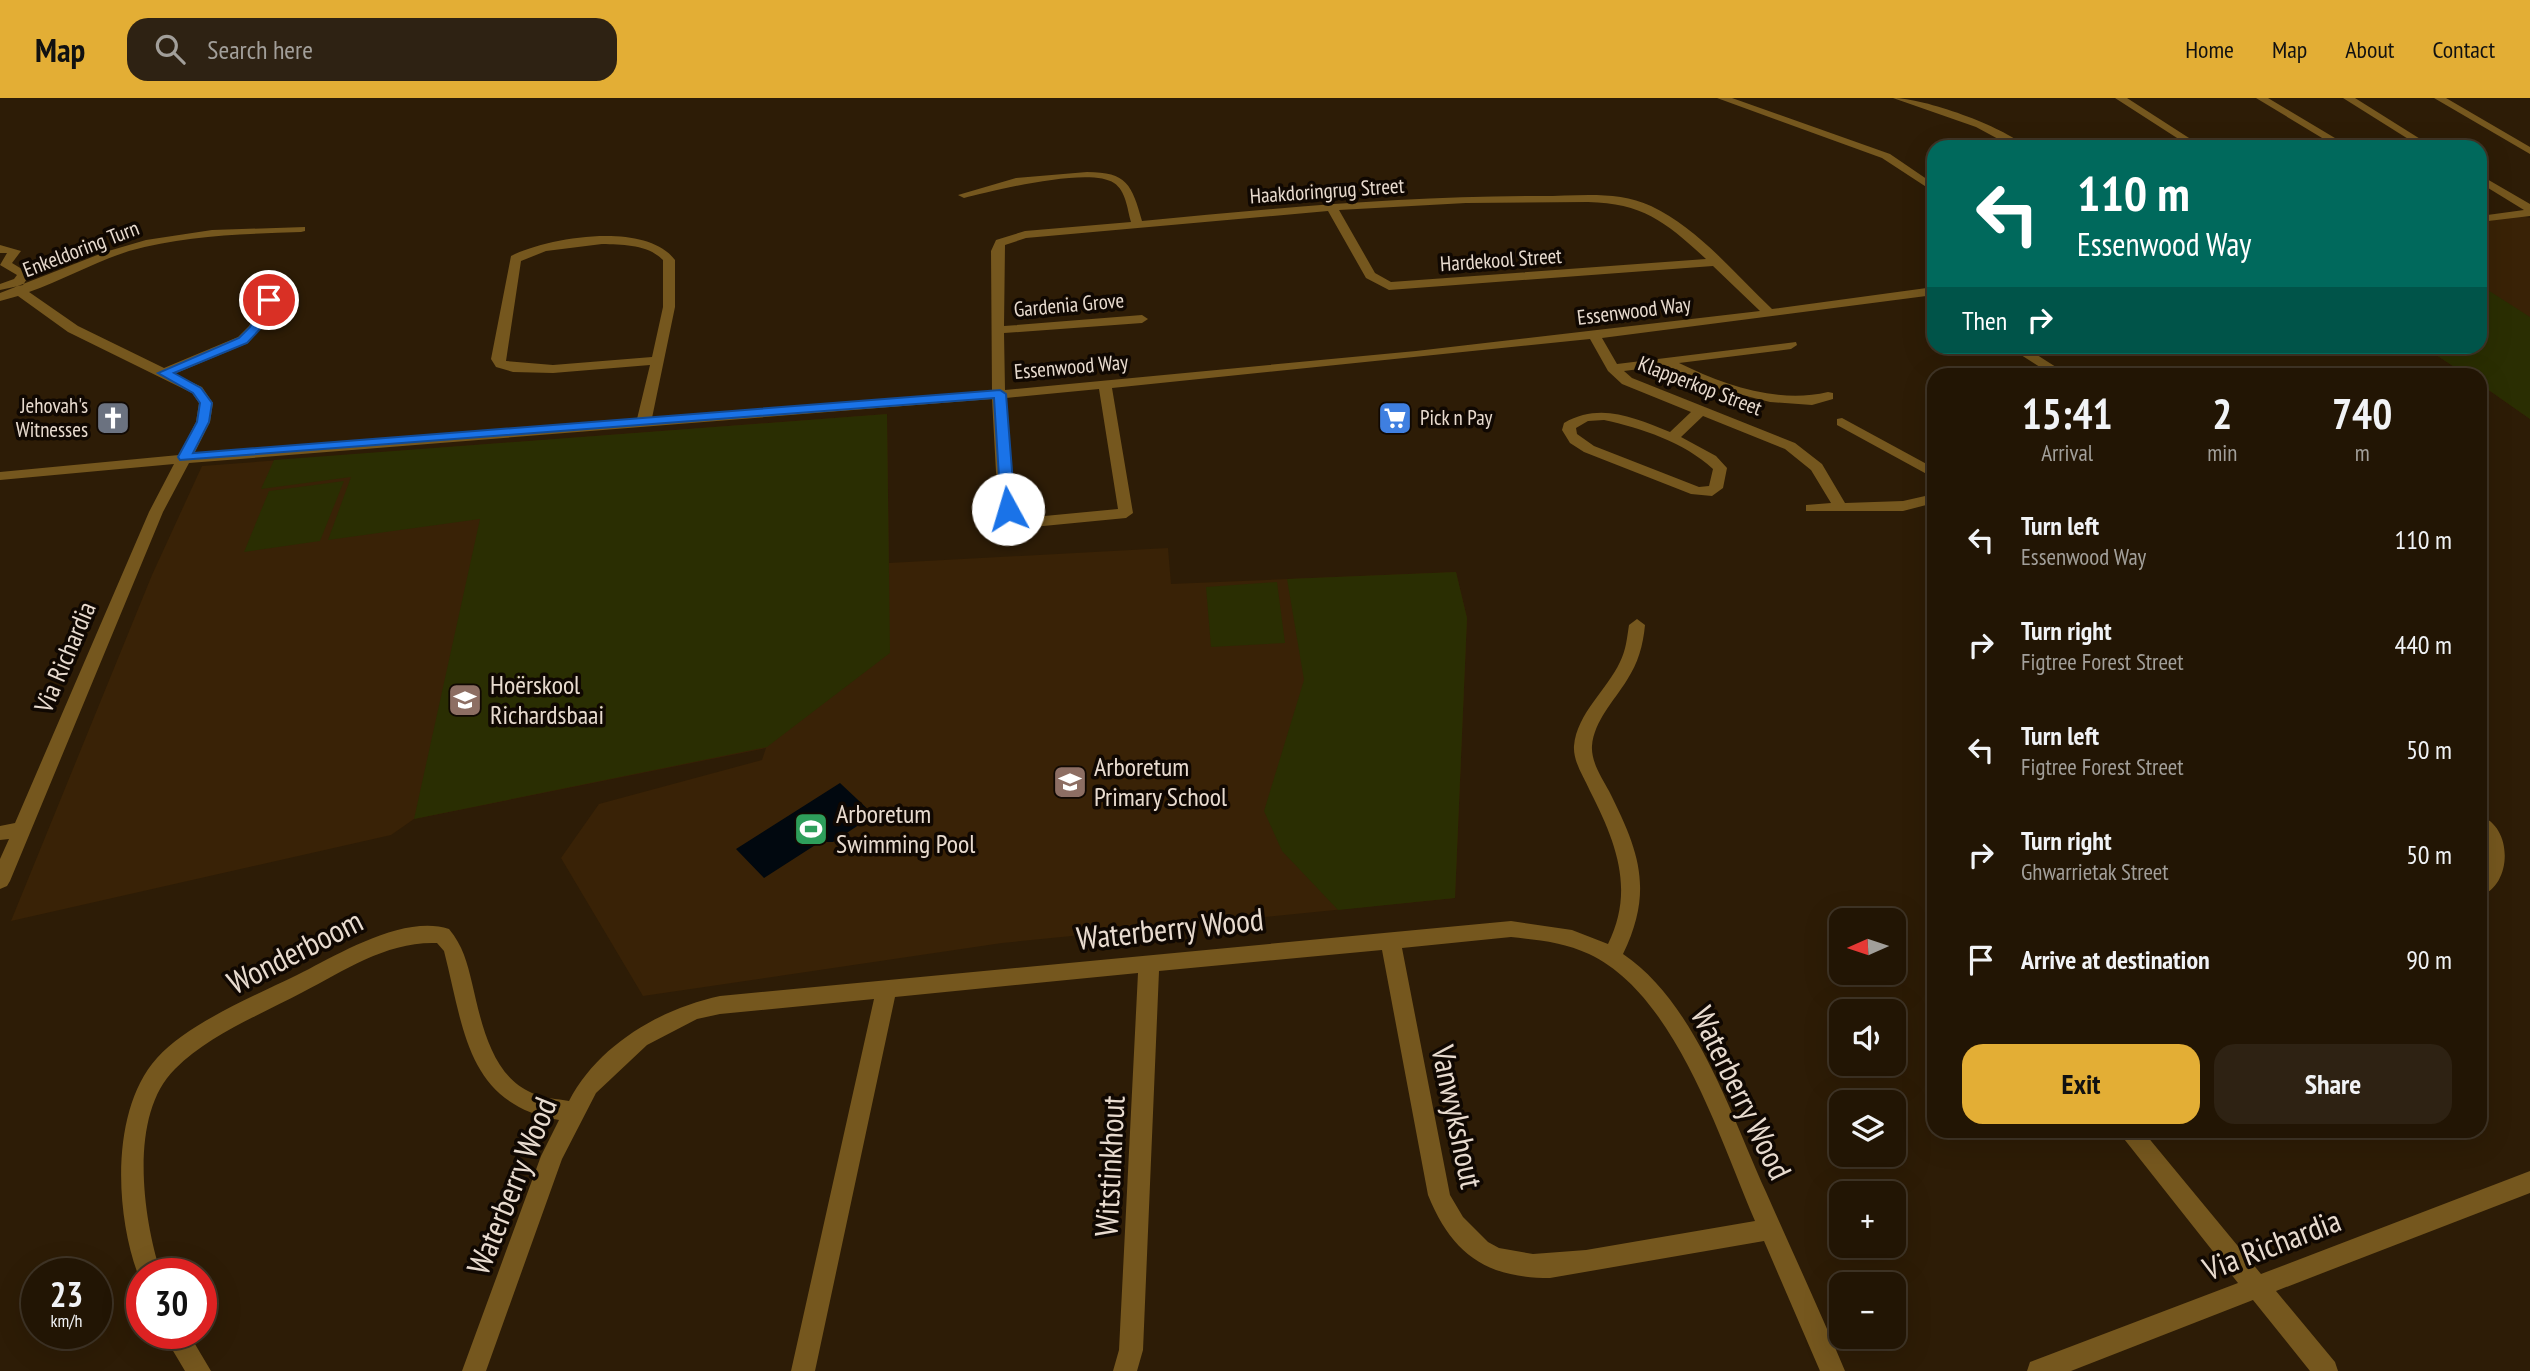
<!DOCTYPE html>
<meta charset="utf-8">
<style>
:root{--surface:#221504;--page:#2e2213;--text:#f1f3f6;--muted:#a29f9a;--line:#3f3426;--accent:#e3ae35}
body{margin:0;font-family:"PT Sans Narrow",sans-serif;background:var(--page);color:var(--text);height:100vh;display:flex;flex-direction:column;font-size:26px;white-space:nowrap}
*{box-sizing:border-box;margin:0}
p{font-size:23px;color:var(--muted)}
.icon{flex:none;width:38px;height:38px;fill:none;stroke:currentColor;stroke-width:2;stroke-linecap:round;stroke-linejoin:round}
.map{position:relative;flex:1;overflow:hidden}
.details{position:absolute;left:1927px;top:270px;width:560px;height:770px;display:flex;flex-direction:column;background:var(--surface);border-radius:21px;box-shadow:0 7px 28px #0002,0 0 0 2px var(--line)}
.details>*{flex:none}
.hud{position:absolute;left:1927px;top:42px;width:560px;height:214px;border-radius:21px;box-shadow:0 7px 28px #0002,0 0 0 2px var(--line);background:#00695c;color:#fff;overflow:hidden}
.needle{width:46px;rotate:267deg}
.tools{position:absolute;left:1829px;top:810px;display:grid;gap:14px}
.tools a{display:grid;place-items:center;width:77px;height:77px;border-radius:14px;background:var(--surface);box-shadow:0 7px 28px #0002,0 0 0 2px var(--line);font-size:35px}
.speed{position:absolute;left:21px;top:1160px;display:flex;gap:14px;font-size:35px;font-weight:700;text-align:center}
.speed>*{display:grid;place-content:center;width:91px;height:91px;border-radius:50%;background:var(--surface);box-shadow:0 7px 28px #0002,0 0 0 2px var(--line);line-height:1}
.speed small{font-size:18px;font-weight:400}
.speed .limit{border:10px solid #d22;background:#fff;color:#111}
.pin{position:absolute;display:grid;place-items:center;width:60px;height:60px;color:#fff;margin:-30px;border:4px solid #fff;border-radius:50%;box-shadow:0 2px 7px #0007}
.me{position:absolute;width:77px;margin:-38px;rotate:354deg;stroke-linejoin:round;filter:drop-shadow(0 0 5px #0008)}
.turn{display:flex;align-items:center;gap:24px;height:147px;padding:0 35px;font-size:32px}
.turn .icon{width:91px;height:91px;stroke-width:2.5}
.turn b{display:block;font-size:49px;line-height:60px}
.then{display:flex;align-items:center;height:66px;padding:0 35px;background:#0003;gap:14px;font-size:26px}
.eta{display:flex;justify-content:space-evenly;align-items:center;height:119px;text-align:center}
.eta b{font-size:42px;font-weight:700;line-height:49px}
.cta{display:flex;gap:14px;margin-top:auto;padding:14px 35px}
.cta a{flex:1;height:80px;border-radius:21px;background:var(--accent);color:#111;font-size:28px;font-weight:700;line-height:80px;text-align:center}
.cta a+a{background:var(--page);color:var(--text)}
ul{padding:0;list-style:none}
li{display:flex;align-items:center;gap:21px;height:105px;padding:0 35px}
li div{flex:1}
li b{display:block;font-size:26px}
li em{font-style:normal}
header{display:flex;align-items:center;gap:42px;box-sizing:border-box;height:98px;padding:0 35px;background:var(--accent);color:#111}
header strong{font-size:33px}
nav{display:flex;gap:38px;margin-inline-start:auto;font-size:24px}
.search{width:490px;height:63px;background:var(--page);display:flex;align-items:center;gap:18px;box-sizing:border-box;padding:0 24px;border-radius:21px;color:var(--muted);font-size:26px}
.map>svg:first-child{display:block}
.built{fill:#392206}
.green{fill:#2a2e02}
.water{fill:#01080f}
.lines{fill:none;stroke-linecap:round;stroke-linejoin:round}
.minor{fill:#75571e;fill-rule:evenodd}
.route{fill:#1a73e8;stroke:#114b97;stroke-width:2}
.labels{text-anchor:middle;stroke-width:7;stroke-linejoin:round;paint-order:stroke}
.far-street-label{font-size:21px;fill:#e8dbcf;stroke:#100802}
.far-poi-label{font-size:21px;fill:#e8dbcf;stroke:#100802;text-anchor:end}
.street-label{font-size:26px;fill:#e8dbcf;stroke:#100802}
.poi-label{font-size:26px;fill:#e8dbcf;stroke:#100802;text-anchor:start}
.near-street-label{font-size:32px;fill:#e8dbcf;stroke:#100802}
</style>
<header>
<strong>Map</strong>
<div class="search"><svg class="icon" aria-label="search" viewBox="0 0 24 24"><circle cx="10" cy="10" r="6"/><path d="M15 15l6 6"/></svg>Search here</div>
<nav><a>Home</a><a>Map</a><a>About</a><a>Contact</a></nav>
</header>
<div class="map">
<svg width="2530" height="1273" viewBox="0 0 2530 1273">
<rect width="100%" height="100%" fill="#2d1c06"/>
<path class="built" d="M2522 118 2530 120V321L2480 286V276H2465L2424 249 2480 248V124Z
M887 316 889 465 1168 450 1171 486 1456 474 1467 520 1455 800 1002 845 643 898 561 760 599 706 762 662 766 650 414 721 391 737 11 823 152 477 202 368Z"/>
<path class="green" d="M2480 187 2530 219V321L2480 286V276H2465L2424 249 2480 248Z
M887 316 890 555 767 649 414 721 480 421 328 442 351 379 261 391 274 362Z
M344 383 320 443 244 454 269 393Z
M1456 474 1467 520 1455 800 1338 812 1282 753 1264 713 1304 582 1287 481Z
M1277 484 1285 545 1211 549 1206 489Z"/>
<path class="water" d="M840 685 874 717 833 744H820L764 780 736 751Z"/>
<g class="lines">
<path class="minor" d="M1717 0H1732L1890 56 1934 86V94L1882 60Z
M1893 0C1924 0 2003 28 2026 49H2013L1976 29Z
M2115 0H2127L2203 49H2191Z
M2256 0H2268L2350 49H2337Z
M2343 0H2355L2433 49H2421Z
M2434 0H2446L2530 49V56Z
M1087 74C1127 74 1132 87 1142 123 1275 110 1407 98 1541 98 1577 98 1617 92 1651 108 1698 130 1735 176 1772 211L1934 189V197L1602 240 1617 266 1796 244 1797 247 1791 251 1679 265C1724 287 1778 306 1828 294L1833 295V301L1812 307 1770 304 1718 291 1663 268 1624 273 1632 280 1795 345 1822 366 1845 405 1903 403 1934 396V405L1903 413H1806V407L1831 405 1811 372 1785 351 1703 318 1681 339 1716 358 1727 370 1723 390 1712 398 1691 396 1584 354 1570 345 1562 332 1564 325C1601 304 1634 320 1670 334L1691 314 1622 286 1608 273 1590 241 1112 290 1133 415 1126 420 1033 429 1009 421 1000 403 996 374 992 301 189 365 163 414 10 783 7 788 0 791V761L9 741 0 742V728L15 725 149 414 174 366 0 382V374L179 357 196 324 199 305 192 295 68 234 18 198 0 203V195L105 154 146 142 212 132 305 129V133L301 134C244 136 185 137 129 153 95 164 63 182 29 194L78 228 164 270 238 239 249 228 265 199H273L275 202 261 230 248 245 174 276 202 289 213 305 210 324 194 356 637 321 650 267 553 275 513 274 496 269 491 261 511 158C549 139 646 123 675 162V209L652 320 992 293 991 153 996 142 1025 133 1131 124C1127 110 1126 93 1114 85 1090 68 992 93 964 100L958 97 1016 80ZM1588 104C1643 105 1667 125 1706 161L1391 184 1375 175 1339 112 1466 105ZM1328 113 1366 180 1389 192 1713 168 1760 213 1416 253 1005 292 1004 235 1142 225 1148 221 1142 217 1004 228 1005 147 1026 140ZM602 146C624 147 647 146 663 162V209L652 259 553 267 506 263 521 163 546 153ZM1099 291 1118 411 1034 419 1020 415 1011 374 1006 300ZM1604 322C1641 330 1684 344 1713 371L1709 388 1699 389 1594 348 1577 336 1576 330 1588 323Z
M2480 77 2530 106V118L2480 124V118L2524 112 2480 85Z
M0 147 21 153 12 165 30 176 23 187 0 192V186L14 181 17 177 0 167 7 155H0Z
M2007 248H2023L2067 276H2051Z
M1842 320 1934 370V380L1837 327V321Z
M1637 521 1645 527C1643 548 1638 565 1627 582 1614 603 1594 623 1592 648 1591 664 1602 680 1609 693 1639 753 1654 792 1623 856 1695 904 1731 1017 1766 1094 1792 1153 1820 1213 1845 1273H1820L1764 1143 1550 1180C1486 1180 1452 1156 1428 1097L1382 852 1159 873 1143 1252 1137 1273H1113L1119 1252 1138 875 895 899 815 1273H791L874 901 720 916 697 921 647 947 596 995 562 1061 486 1273H462L541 1058 559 1022C466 1006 464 930 444 853L437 845C388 843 345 872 303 894 260 917 210 936 175 971 128 1017 143 1120 161 1176H142L141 1184C115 1122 109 1013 157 960 190 923 264 894 309 871 345 852 407 817 449 831 463 848 467 864 472 885 481 923 491 978 532 995 543 1000 557 1001 569 1003 598 947 660 911 720 898L1511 823 1572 832 1608 846C1635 792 1616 744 1590 693 1584 679 1573 664 1574 648 1577 615 1607 592 1620 564 1626 552 1627 540 1629 527ZM1511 839C1538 842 1564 844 1589 856 1675 896 1719 1039 1755 1123L1586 1152 1533 1156 1499 1150 1488 1144 1463 1119 1450 1097 1402 850Z
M2480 718C2513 728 2513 787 2480 798V778L2487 758 2480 738Z
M2117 1032H2142L2261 1176 2530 1073V1095L2276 1193 2335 1264 2338 1273H2310L2253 1202 2071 1273H2027L2030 1264 2238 1185Z
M163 1236H189L211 1273H185Z"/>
</g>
<path class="route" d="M265 200 274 202 261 230 247 245 174 275 201 290 212 305 209 324 193 355 1000 292 1006 296 1015 411 1008 416 1001 411 994 300 180 362 178 359 197 324 200 305 193 295 158 275 239 240 250 229Z"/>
<defs>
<g id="church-square" transform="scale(1.75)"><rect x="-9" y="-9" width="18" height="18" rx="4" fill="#6b7280" stroke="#100802"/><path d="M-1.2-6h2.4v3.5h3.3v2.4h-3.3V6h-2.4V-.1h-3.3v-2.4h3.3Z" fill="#fff"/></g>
<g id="supermarket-square" transform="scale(1.75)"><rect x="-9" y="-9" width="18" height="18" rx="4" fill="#3f7fe0" stroke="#100802"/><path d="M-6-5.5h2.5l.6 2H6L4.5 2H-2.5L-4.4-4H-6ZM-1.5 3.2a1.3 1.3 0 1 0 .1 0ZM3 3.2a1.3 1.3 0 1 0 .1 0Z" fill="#fff"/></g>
<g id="school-square" transform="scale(1.75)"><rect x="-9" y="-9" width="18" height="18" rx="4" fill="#8d6e63" stroke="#100802"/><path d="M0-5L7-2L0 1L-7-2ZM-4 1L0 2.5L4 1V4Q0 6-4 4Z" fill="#fff"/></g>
<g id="stadium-square" transform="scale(1.75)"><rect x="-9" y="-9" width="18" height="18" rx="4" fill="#2e9e5b" stroke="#100802"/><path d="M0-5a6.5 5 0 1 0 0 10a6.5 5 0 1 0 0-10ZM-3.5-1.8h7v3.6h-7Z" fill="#fff"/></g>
</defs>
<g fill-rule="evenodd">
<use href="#church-square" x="113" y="320"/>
<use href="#supermarket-square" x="1395" y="320"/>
<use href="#school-square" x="465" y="602"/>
<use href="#school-square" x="1070" y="684"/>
<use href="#stadium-square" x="811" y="731"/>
</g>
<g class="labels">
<g class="far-street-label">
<text transform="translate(1327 93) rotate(-4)" y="7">Haakdoringrug Street</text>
<text transform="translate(81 151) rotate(-21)" y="7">Enkeldoring Turn</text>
<text transform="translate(1501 162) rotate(-4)" y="7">Hardekool Street</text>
<text transform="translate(1069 207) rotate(-5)" y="7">Gardenia Grove</text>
<text transform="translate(1634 213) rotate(-7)" y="7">Essenwood Way</text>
<text transform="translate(1071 269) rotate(-5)" y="7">Essenwood Way</text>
<text transform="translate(1700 288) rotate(21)" y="7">Klapperkop Street</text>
</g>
<g class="far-poi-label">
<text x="88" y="315">Jehovah's<tspan x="88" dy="24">Witnesses</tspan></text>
<text x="1420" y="327" text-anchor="start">Pick n Pay</text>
</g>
<g class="street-label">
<text transform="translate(65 559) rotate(-67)" y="9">Via Richardia</text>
</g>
<g class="poi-label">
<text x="490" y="596">Hoërskool<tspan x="490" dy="30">Richardsbaai</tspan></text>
<text x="1094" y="678">Arboretum<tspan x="1094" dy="30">Primary School</tspan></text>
<text x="836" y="725">Arboretum<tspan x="836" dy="30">Swimming Pool</tspan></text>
</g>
<g class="near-street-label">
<text transform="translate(1170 831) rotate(-6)" y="11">Waterberry Wood</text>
<text transform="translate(295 854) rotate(-27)" y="11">Wonderboom</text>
<text transform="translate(1741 995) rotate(64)" y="11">Waterberry Wood</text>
<text transform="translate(1457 1019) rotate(78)" y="11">Vanwykshout</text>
<text transform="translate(1110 1068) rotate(-87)" y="11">Witstinkhout</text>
<text transform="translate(512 1088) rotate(-68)" y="11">Waterberry Wood</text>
<text transform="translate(2272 1147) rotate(-21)" y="11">Via Richardia</text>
</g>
</g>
</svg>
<div class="tools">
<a><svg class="needle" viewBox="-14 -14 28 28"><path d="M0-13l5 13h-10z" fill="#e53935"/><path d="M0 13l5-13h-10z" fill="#a29f9a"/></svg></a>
<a><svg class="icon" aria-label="sound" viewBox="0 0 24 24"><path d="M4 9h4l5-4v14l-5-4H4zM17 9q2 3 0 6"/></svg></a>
<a><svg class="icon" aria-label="layers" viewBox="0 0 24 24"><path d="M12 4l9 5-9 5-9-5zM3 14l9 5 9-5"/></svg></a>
<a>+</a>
<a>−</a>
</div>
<div class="speed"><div>23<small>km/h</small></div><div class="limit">30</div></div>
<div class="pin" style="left:269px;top:202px;background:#d93025"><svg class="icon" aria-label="arrive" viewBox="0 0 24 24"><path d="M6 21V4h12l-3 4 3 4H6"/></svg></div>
<svg class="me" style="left:1008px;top:411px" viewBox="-20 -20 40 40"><circle r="19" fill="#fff"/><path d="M0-13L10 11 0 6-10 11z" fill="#1a73e8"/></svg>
<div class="hud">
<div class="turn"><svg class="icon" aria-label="left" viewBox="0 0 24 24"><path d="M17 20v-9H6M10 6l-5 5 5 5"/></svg><div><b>110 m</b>Essenwood Way</div></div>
<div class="then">Then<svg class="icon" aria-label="right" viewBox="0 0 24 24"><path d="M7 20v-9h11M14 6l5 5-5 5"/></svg></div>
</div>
<section class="details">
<div class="eta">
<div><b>15:41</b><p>Arrival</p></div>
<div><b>2</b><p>min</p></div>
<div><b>740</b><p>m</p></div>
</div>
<ul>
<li><svg class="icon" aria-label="left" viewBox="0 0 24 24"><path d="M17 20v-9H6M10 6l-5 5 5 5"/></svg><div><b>Turn left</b><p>Essenwood Way</p></div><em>110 m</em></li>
<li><svg class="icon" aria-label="right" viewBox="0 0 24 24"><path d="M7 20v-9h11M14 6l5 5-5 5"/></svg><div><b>Turn right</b><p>Figtree Forest Street</p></div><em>440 m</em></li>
<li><svg class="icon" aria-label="left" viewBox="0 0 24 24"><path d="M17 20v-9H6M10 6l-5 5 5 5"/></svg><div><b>Turn left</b><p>Figtree Forest Street</p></div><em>50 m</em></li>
<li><svg class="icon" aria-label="right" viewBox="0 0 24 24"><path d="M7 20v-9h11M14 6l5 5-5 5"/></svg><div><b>Turn right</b><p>Ghwarrietak Street</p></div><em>50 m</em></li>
<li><svg class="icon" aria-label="arrive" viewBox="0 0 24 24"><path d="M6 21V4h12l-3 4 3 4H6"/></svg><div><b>Arrive at destination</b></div><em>90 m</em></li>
</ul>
<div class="cta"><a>Exit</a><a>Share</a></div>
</section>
</div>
